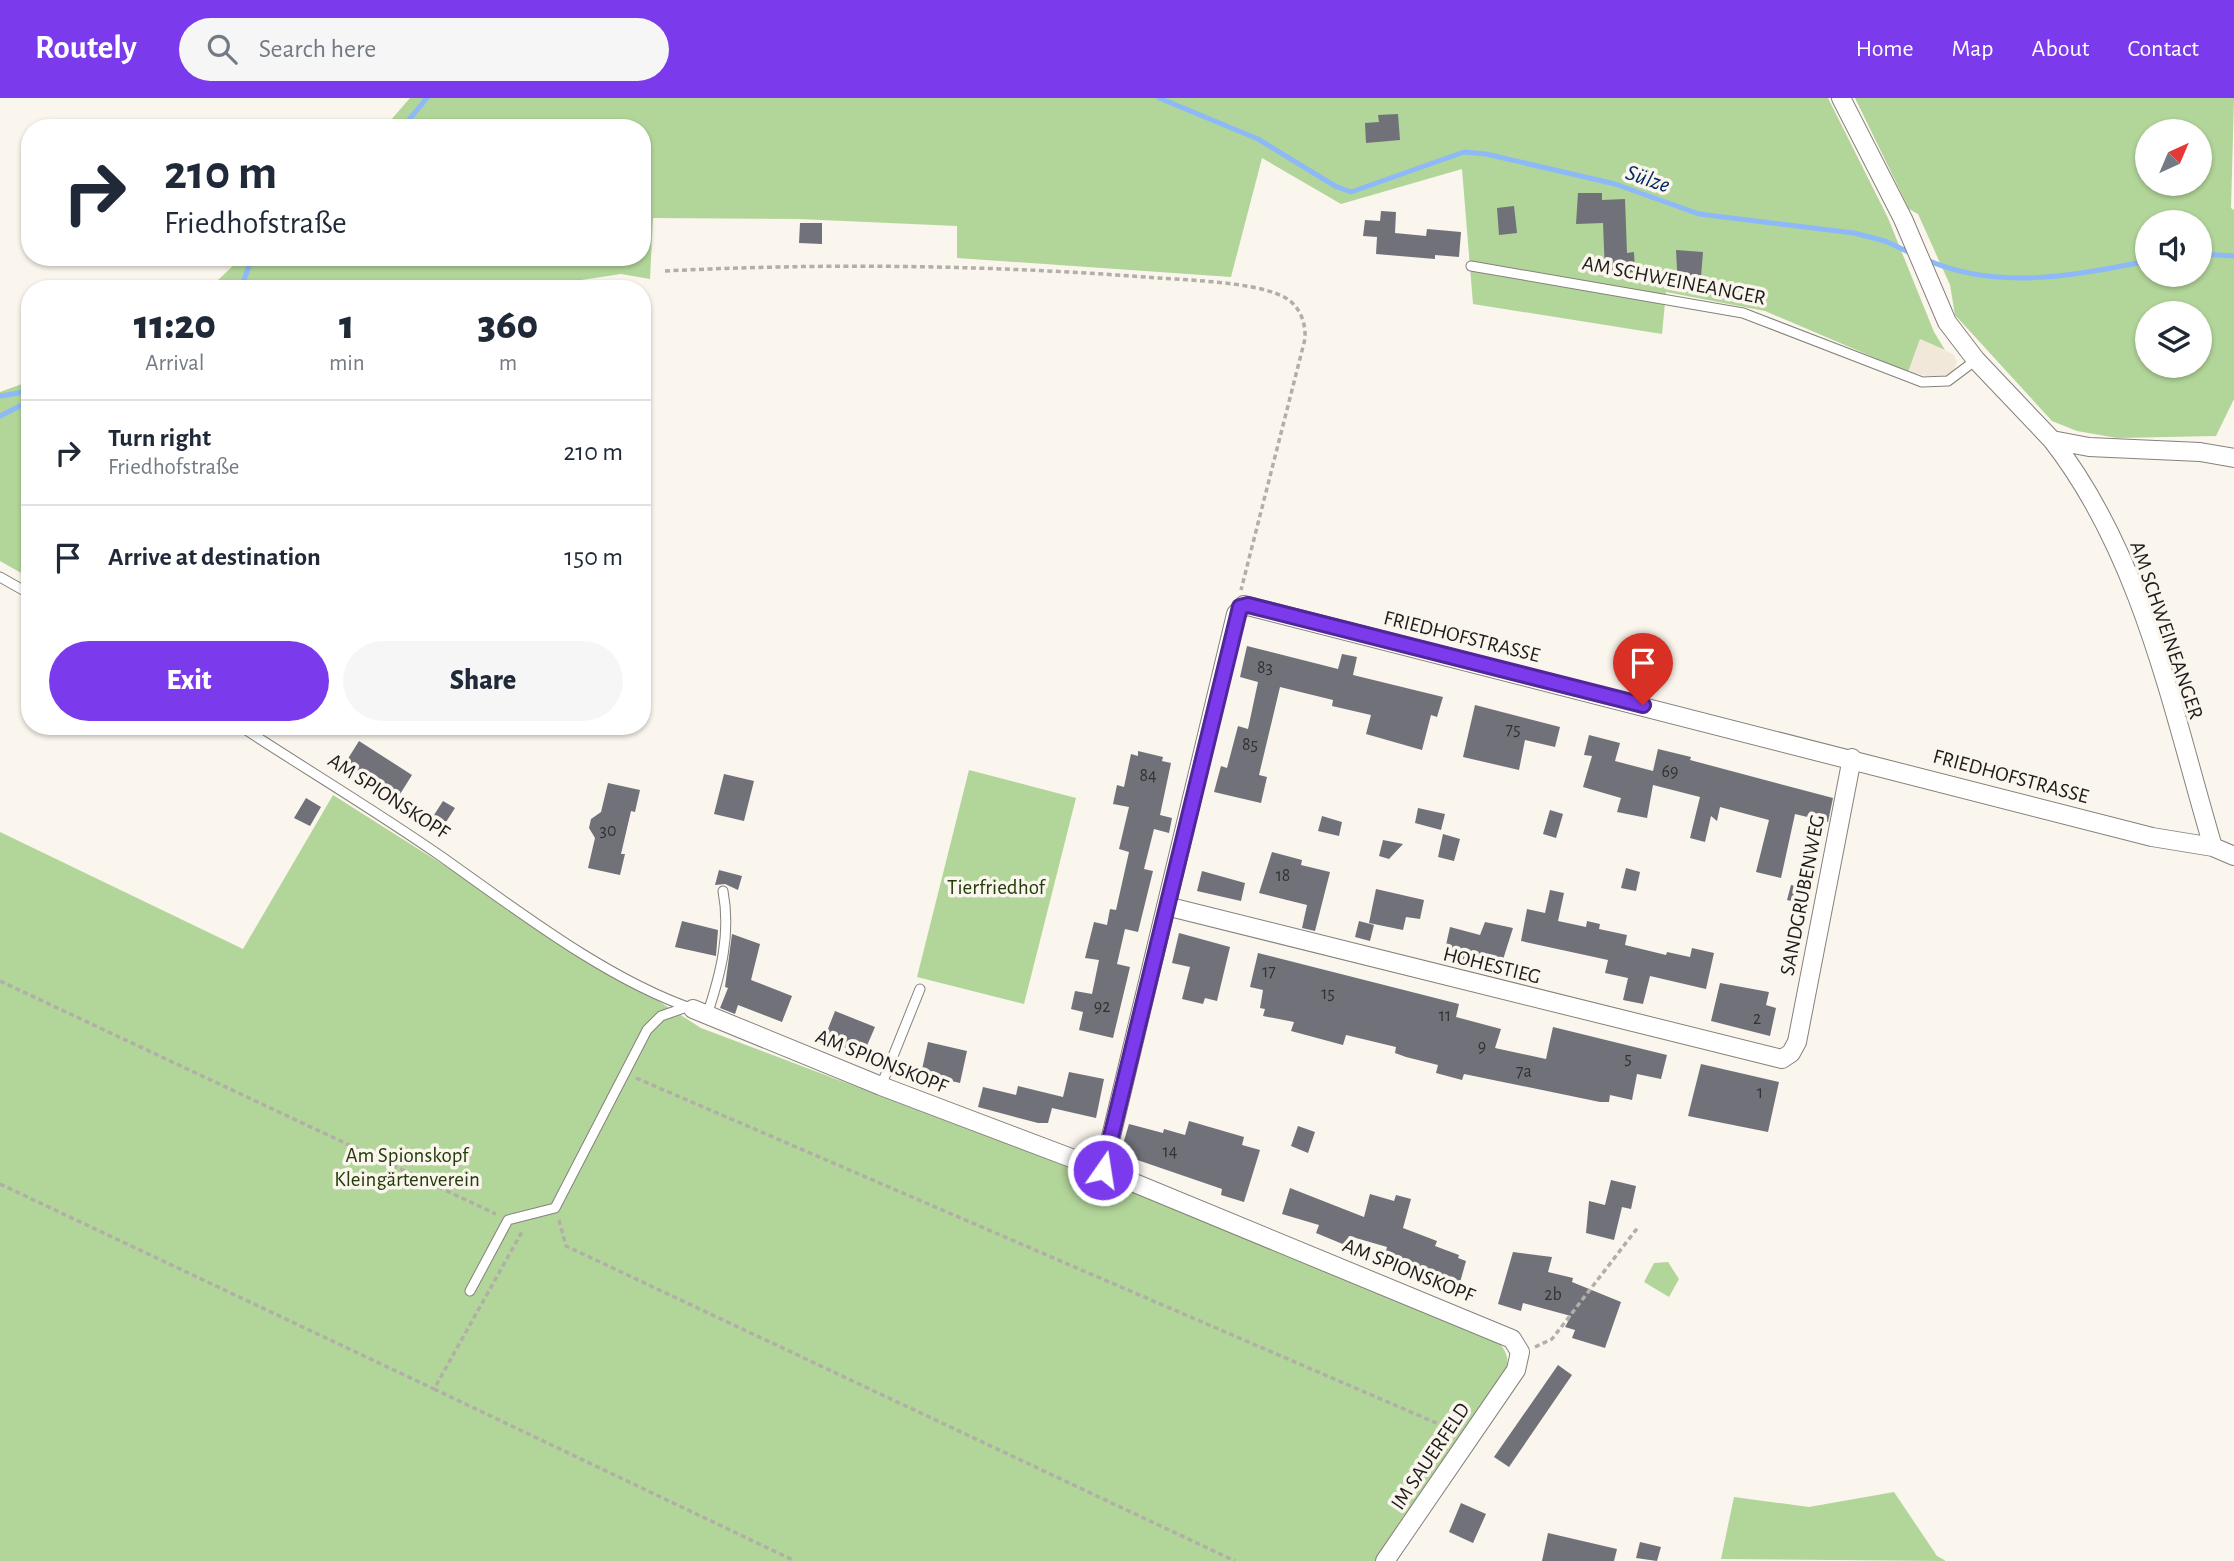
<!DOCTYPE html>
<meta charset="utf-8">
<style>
:root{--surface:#fff;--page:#f6f6f7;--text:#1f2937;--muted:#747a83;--line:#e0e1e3;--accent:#7c3aed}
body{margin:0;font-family:"Alegreya Sans",sans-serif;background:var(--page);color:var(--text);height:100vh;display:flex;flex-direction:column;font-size:26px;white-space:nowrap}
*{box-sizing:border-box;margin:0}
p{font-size:23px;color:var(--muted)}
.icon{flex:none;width:38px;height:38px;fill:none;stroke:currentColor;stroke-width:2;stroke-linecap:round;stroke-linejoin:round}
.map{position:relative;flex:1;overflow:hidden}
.sheet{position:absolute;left:21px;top:182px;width:630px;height:455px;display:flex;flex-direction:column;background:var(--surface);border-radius:28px;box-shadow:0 2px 5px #0004}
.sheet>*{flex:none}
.banner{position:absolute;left:21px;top:21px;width:630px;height:147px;border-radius:28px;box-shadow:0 2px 5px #0004;background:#fff;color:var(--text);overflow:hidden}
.needle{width:46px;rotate:44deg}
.fabs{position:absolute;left:2135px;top:21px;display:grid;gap:14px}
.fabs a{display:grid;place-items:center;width:77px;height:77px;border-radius:50%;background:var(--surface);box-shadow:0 2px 5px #0004;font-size:35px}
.pin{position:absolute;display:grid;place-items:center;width:60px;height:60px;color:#fff;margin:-72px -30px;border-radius:50% 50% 50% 0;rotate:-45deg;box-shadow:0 0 7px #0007}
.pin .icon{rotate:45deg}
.me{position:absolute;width:77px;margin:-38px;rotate:13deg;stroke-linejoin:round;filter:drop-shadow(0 0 5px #0008)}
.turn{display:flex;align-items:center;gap:24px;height:147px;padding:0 28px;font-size:32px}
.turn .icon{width:91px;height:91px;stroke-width:2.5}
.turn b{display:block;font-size:49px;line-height:60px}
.eta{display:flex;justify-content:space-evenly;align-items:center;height:119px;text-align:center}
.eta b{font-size:42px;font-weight:800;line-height:49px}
.cta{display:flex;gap:14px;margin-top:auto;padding:14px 28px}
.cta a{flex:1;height:80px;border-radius:42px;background:var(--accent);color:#fff;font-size:28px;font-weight:800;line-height:80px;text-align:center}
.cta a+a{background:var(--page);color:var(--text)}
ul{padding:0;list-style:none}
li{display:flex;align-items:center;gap:21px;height:105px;padding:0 28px;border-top:2px solid var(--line)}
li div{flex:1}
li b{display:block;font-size:26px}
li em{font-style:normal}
header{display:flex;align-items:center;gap:42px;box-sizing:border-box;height:98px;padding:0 35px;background:var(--accent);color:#fff}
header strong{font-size:33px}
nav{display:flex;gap:38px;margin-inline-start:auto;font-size:24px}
.search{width:490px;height:63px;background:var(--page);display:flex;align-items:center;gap:18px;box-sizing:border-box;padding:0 24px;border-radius:38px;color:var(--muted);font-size:26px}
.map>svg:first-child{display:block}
.built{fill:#f2e8da}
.green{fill:#b2d599;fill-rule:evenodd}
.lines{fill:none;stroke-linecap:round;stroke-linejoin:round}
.stream{stroke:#8eb9f9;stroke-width:5}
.building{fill:#717179}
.service-casing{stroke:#86817b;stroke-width:11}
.minor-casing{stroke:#86817b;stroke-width:20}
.path{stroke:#b2aea8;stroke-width:3.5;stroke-dasharray:5 3.5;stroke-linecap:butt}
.service{stroke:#fff;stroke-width:9}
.minor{stroke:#fff;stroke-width:18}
.route-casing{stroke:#51269a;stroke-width:18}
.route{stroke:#7c3aed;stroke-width:12}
.labels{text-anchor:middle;stroke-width:7;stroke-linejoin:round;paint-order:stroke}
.number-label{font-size:18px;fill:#333132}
.street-label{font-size:21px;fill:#1e1c1a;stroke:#faf5ed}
.park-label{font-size:21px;fill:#233c0a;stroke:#faf5ed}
.water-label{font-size:23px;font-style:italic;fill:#022960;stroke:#faf5ed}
</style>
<header>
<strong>Routely</strong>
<div class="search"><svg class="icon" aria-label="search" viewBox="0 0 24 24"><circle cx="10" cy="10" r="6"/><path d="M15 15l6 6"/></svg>Search here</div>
<nav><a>Home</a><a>Map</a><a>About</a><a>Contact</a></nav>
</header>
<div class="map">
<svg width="2234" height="1463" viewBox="0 0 2234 1463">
<rect width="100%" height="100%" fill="#faf5ed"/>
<path class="built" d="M1920 241 1953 256 1957 264 1953 274 1947 279H1932L1908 274Z"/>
<path class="green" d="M410 0H1828L1888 120 1934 234 1945 252 1920 241 1908 274 1765 213 1666 194 1662 236 1473 206 1462 71 1341 106 1262 60 1231 179 957 160V128L799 121 653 120 650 181 621 176 522 191H203L214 186 242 159H642V30H376L390 23Z
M1855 0H2234L2231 110 2234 112V301L2216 338 2117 340 2077 333 2052 323 1955 217 1950 187 1918 116 1909 111ZM2147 33H2200V86H2147ZM2147 124H2200V177H2147ZM2147 215H2200V268H2147Z
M30 283V480L0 463V294Z
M969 672 1076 700 1024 906 917 879Z
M333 697 701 930 1105 1083 1489 1237C1503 1246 1511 1257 1506 1274L1375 1463H0V734L243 851Z
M1668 1164 1679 1181 1669 1199 1644 1184 1654 1165Z
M1894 1394 1937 1458 1946 1463 1721 1461 1734 1399 1809 1409Z"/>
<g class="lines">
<path class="stream" d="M1159 0 1258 41 1335 88 1351 94 1464 54 1486 56 1615 86 1699 116 1854 135 1885 143 1913 156
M402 30 427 0
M2200 156 2234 158
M1925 161C1994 193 2076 178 2147 163
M241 191 252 159
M0 298 30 293
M0 318 30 303"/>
</g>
<path class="building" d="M1398 16 1400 42 1366 45 1365 25 1379 24 1378 17Z
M1578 95H1602V102L1625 101 1627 155 1634 154 1635 174 1605 175 1603 125 1576 126Z
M1514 108 1517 135 1499 137 1497 110Z
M1381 113 1396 114 1395 135 1426 138 1427 131 1461 134 1459 159 1435 157V161L1376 156 1377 139 1363 138 1365 122 1380 123Z
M800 125H822V146L799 145Z
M1676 152 1703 154 1700 191 1678 190Z
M1247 548 1338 571 1342 556 1357 559 1353 577 1443 599 1437 619 1431 617 1422 652 1366 636 1371 617 1332 608 1333 602 1280 589 1259 677 1267 679 1261 705 1214 694 1221 668 1227 670 1238 628 1248 631 1258 584 1240 579Z
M1475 607 1560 629 1555 649 1525 642 1519 672 1463 659Z
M1589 637 1620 645 1615 663 1653 673 1658 651 1691 659 1690 662 1833 700 1828 724 1795 716 1781 780 1756 774 1769 722 1720 709 1717 723 1711 718 1705 744 1690 740 1700 699 1653 687 1647 720 1617 714 1621 700 1583 689 1592 658 1584 657Z
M359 643 412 677 397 701 344 667Z
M1138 653 1163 659 1162 663 1171 665 1160 717 1172 720 1169 735 1154 731 1144 771 1153 773 1138 834 1125 831 1117 866 1130 869 1113 940 1079 932 1083 914 1071 911 1075 893 1092 896 1099 862 1085 860 1094 824 1107 827 1110 811 1116 812 1129 754 1119 751 1129 709 1113 706 1117 687 1124 689 1131 656 1138 658Z
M724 676 754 683 744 723 714 716Z
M608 685 640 692 635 714 631 713 621 756H625L620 777 588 770 595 740 589 730 591 721 601 714Z
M306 700 321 709 310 728 294 720Z
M443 703 455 710 446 724 434 717Z
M1418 710 1445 716 1441 732 1415 725Z
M1550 712 1563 716 1556 740 1543 736Z
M1322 718 1342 724 1339 738 1318 733Z
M1443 736 1460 741 1454 763 1438 759Z
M1383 742 1403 746 1389 761 1379 758Z
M1272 754 1302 762 1301 767 1330 774 1315 833 1302 830 1307 807 1259 795Z
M1626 770 1640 774 1636 793 1621 790Z
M719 772 742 778 738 792 725 786 715 787Z
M1202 773 1245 785 1241 803 1197 793Z
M1791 787 1807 791 1803 806 1787 802Z
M1376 791 1424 802 1420 821 1406 819 1403 832 1369 825Z
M1550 792 1564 795 1558 823 1586 829 1587 823 1600 826 1599 831 1627 837 1625 847 1666 857 1667 854 1690 859 1692 850 1714 855 1706 891 1650 878 1643 906 1623 902 1628 880 1605 875 1608 862 1521 843 1527 811 1545 815Z
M682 823 718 832 716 858 675 849Z
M1359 823 1374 827 1370 843 1355 839Z
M1485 824 1513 830 1500 871 1444 856 1450 829 1480 837Z
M1179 835 1230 849 1217 903 1205 900 1203 906 1182 901 1190 869 1172 865Z
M732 836 760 846 751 882 792 898 782 924 738 907 735 916 720 910 728 890 725 889Z
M1258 855 1459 906 1456 919 1501 931 1495 950 1546 961 1553 929 1667 957 1661 981 1637 976 1632 1002 1610 997 1609 1004H1600L1464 976 1462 982 1436 975 1438 967 1406 959 1395 955 1396 949 1346 937 1343 947 1291 933 1294 924 1263 918 1265 911 1260 910 1263 892 1250 889Z
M1720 885 1769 894 1766 907 1776 910 1770 938 1711 923Z
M835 913 875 929 863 957 824 941Z
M928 944 967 953 960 985 921 976Z
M1701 966 1779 984 1768 1034 1688 1018Z
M1069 974 1104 981 1096 1020 1052 1010 1048 1025H1038L978 1009 983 989 1016 997 1018 988 1063 999Z
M1189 1023 1244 1039 1242 1047 1260 1052 1244 1104 1221 1097 1222 1091 1120 1056 1129 1026 1163 1035 1164 1031 1185 1037Z
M1298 1028 1315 1034 1308 1055 1291 1048Z
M1611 1082 1636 1088 1631 1111 1622 1109 1614 1142 1586 1135 1589 1103 1605 1107Z
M1290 1090 1364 1119 1370 1096 1394 1103 1396 1097 1411 1101 1403 1130 1437 1143 1435 1148 1459 1157 1458 1160 1466 1163 1459 1188 1439 1182 1440 1176 1384 1160 1387 1149 1349 1138 1345 1147 1316 1135 1319 1127 1282 1116Z
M1513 1154 1552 1159 1548 1174 1573 1180 1572 1184 1621 1204 1605 1250 1572 1240 1575 1232 1565 1229 1571 1218 1523 1205 1521 1213 1498 1206Z
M1558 1267 1572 1277 1509 1369 1494 1359Z
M1461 1405 1486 1416 1473 1445 1449 1434Z
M1548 1435 1617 1451 1614 1463H1542Z
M1640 1444 1661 1449 1657 1463 1636 1460Z"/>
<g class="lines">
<g class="service-casing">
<path id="service" d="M1471 168 1743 215 1922 284 1948 283 1976 262
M0 479 30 496
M240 628C307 672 376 713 442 759 517 812 606 881 693 911
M707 917C721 875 731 836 723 793
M881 988 920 891
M470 1193 508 1122 555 1110 647 932 661 918 684 910"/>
</g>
<g class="minor-casing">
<path id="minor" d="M1841 0 1903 121 1947 224 1976 262 2052 342 2089 349 2200 354 2234 360
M2052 342C2142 457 2172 611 2213 749
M1166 808 1782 961 1791 955 1797 944 1852 660
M693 911 881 988 1103 1072 1512 1241 1520 1254 1516 1272 1385 1463
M1103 1072 1236 516 1244 507 2152 739 2213 749 2234 758"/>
</g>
<path class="path" d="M665 173C826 165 984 167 1145 179 1180 182 1251 183 1282 198 1299 206 1306 223 1305 241L1241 492
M0 883 496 1116
M636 980 1455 1333
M0 1086 434 1291 523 1132
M559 1122 566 1148 1235 1463
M1535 1249 1552 1241 1639 1128
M434 1291 795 1463"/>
<use href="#service" class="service"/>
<use href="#minor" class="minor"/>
</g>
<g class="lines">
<g class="route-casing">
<path id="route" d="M1103 1072 1240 509 1248 507 1643 607"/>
</g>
<use href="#route" class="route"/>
</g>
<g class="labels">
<g class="number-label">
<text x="1265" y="575">83</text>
<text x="1513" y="637">75</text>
<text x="1250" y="652">85</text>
<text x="1670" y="679">69</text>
<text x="1148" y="683">84</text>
<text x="608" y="738">30</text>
<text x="1283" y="783">18</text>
<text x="1269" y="879">17</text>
<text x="1328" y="901">15</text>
<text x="1102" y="914">92</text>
<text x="1445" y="923">11</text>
<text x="1757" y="926">2</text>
<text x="1482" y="954">9</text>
<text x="1628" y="966">5</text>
<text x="1524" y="979">7a</text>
<text x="1760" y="1000">1</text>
<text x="1170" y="1059">14</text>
<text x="1553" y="1202">2b</text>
</g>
<g class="street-label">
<text transform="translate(1674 182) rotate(11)" y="7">AM SCHWEINEANGER</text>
<text transform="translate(2167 532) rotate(71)" y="7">AM SCHWEINEANGER</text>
<text transform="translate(1462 538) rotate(14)" y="7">FRIEDHOFSTRASSE</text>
<text transform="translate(2011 678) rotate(15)" y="7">FRIEDHOFSTRASSE</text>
<text transform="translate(389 698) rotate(33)" y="7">AM SPIONSKOPF</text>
<text transform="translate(1802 797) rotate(-79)" y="7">SANDGRUBENWEG</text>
<text transform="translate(1492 867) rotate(14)" y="7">HOHESTIEG</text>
<text transform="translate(882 963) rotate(22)" y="7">AM SPIONSKOPF</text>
<text transform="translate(1409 1172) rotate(22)" y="7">AM SPIONSKOPF</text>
<text transform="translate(1430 1358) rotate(-56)" y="7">IM SAUERFELD</text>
</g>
<g class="park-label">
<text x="996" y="796">Tierfriedhof</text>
<text x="407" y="1064">Am Spionskopf<tspan x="407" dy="24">Kleingärtenverein</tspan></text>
</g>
<g class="water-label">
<text transform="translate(1648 80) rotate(19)" y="8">Sülze</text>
</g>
</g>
</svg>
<div class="fabs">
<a><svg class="needle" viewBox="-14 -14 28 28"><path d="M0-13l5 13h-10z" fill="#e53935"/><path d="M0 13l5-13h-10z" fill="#747a83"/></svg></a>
<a><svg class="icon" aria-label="sound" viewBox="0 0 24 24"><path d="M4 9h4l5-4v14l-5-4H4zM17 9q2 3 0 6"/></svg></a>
<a><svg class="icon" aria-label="layers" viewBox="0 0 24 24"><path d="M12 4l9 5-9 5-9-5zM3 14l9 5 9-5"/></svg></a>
</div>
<div class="pin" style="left:1643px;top:607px;background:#d93025"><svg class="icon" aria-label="arrive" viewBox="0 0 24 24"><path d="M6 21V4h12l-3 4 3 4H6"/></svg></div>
<svg class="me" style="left:1103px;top:1072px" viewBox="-20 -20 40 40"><circle r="17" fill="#7c3aed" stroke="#fff" stroke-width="3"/><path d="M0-11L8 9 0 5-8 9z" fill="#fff"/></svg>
<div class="banner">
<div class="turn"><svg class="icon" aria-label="right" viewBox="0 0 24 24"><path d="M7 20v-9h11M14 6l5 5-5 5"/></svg><div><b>210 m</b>Friedhofstraße</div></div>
</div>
<section class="sheet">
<div class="eta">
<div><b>11:20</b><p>Arrival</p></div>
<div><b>1</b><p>min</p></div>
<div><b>360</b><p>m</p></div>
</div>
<ul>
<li><svg class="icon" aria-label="right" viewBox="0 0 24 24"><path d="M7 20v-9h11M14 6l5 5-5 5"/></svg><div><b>Turn right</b><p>Friedhofstraße</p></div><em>210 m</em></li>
<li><svg class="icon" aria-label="arrive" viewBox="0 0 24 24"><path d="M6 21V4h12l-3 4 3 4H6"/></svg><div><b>Arrive at destination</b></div><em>150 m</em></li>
</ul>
<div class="cta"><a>Exit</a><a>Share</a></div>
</section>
</div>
